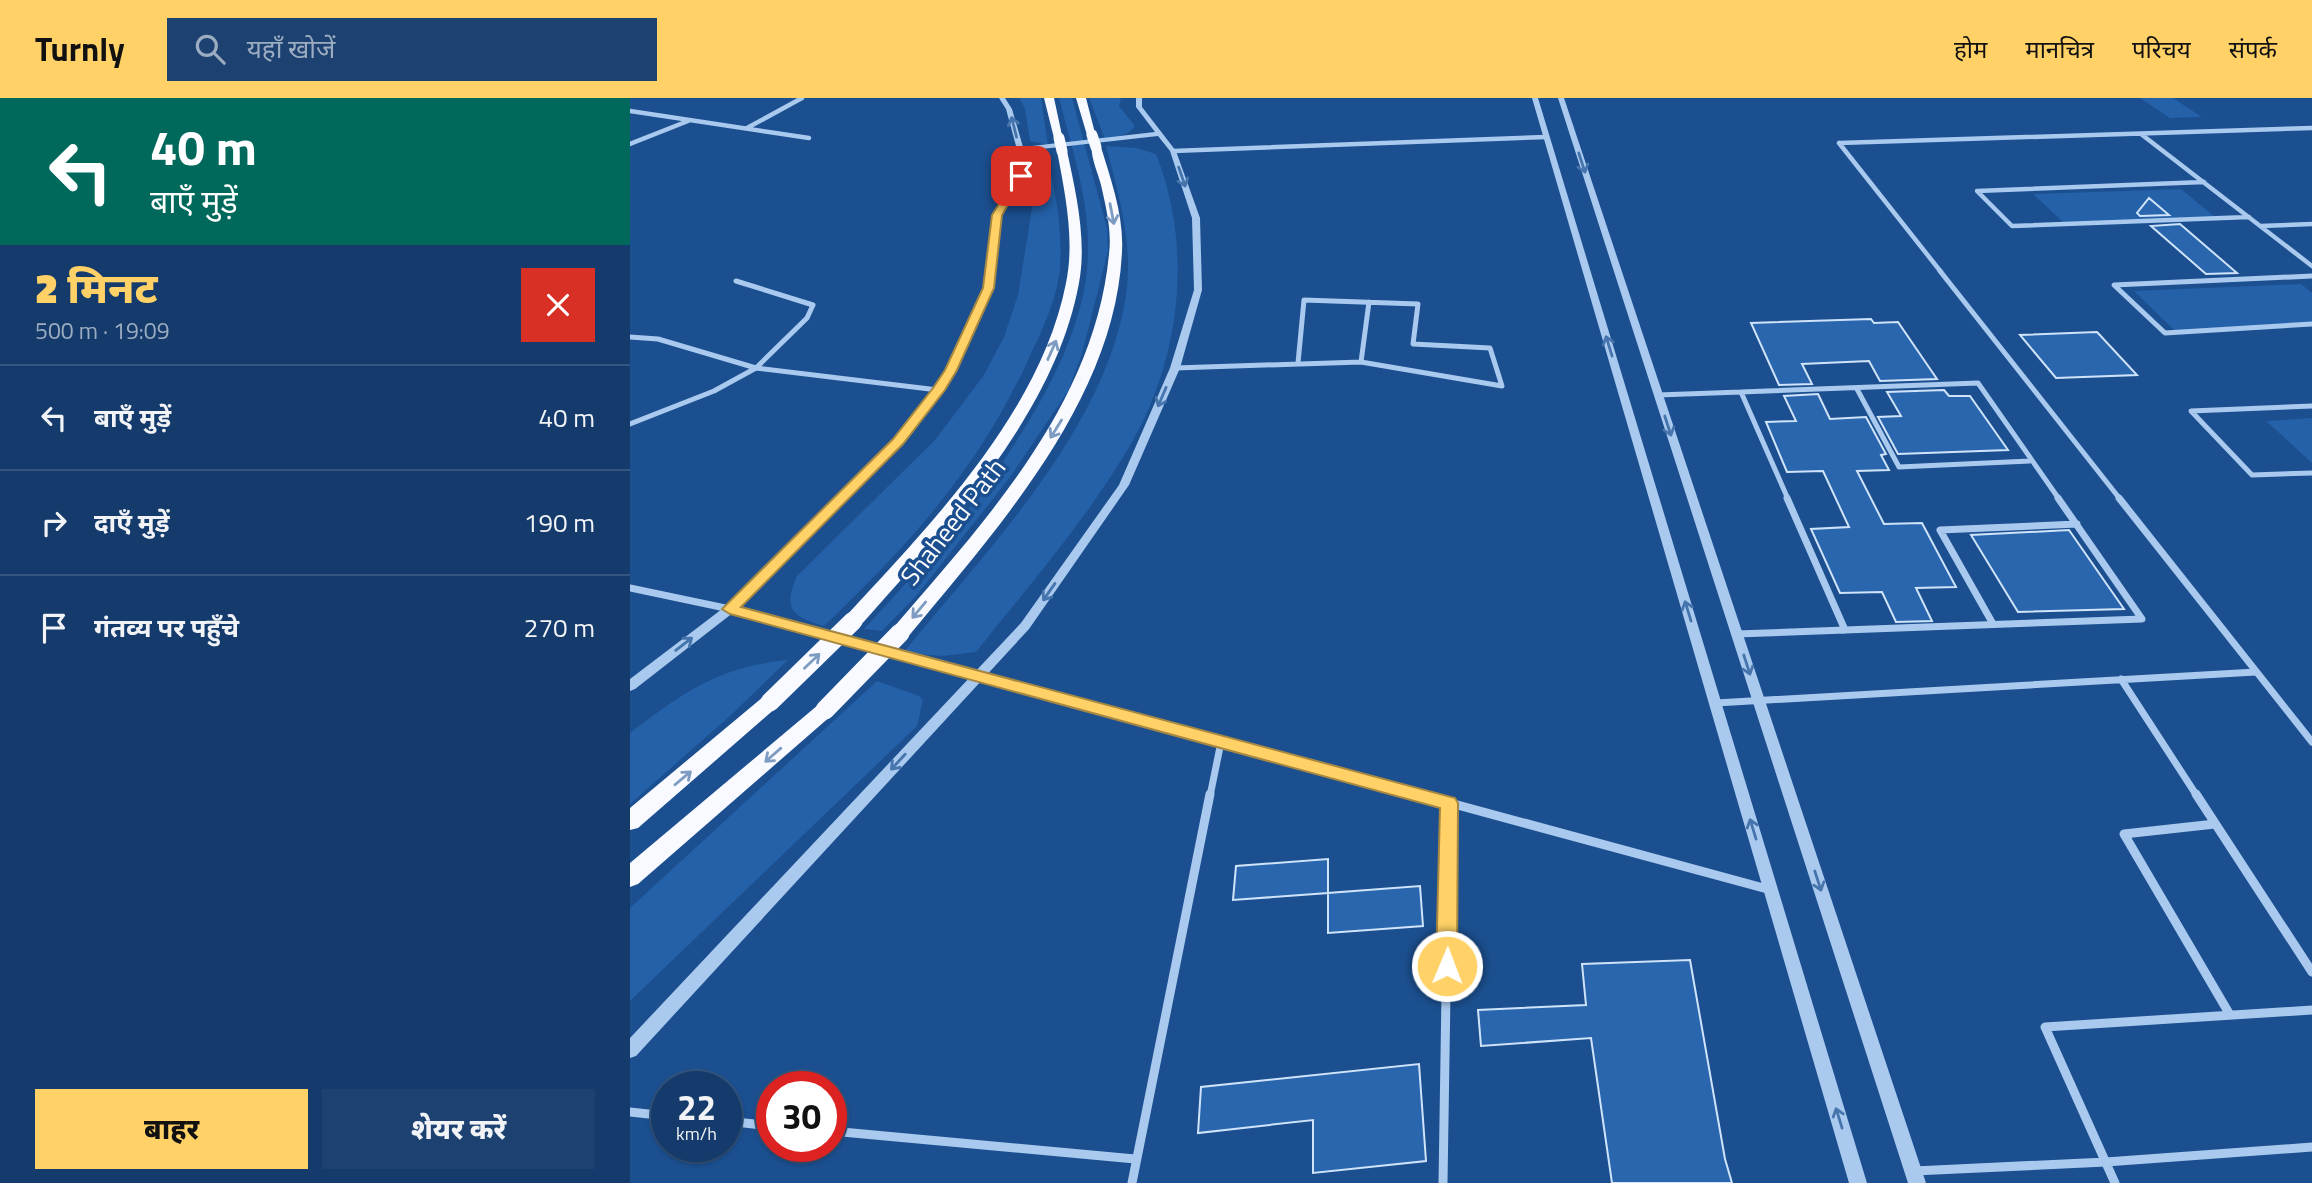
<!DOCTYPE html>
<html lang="hi">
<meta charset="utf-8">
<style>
:root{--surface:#143b6b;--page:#1d4271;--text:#f1f3f6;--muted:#9dadc1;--line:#33557e;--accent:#ffd166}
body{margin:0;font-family:"Titillium Web","Noto Sans Devanagari",sans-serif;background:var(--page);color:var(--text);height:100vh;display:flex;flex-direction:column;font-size:26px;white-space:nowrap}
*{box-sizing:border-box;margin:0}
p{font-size:23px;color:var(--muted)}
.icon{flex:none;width:38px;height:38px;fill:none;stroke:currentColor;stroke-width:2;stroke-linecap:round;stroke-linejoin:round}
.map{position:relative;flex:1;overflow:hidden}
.side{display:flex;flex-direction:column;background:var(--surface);width:630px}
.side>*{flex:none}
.hud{background:#00695c;color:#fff;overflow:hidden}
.speed{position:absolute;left:21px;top:973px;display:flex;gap:14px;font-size:35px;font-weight:700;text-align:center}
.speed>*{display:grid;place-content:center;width:91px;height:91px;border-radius:50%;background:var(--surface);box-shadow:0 2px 5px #0004,0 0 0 2px var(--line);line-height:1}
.speed small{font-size:18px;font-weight:400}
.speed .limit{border:10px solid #d22;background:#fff;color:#111}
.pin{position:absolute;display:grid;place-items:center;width:60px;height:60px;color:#fff;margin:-30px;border-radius:14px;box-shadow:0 4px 10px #0006}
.me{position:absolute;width:77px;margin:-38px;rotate:1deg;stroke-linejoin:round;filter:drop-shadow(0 0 5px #0008)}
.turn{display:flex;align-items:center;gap:24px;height:147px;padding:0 35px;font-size:32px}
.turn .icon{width:91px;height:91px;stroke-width:2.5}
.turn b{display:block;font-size:49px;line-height:60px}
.round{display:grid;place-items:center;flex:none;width:74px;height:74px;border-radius:0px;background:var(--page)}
.head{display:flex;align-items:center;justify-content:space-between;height:119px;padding:0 35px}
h1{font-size:42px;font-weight:800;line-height:52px;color:var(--accent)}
.cta{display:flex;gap:14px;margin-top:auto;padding:14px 35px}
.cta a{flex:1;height:80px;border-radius:0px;background:var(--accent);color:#111;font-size:28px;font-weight:800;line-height:80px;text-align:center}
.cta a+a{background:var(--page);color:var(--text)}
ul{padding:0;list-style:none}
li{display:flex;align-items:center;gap:21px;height:105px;padding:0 35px;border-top:2px solid var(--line)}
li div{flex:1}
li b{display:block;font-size:26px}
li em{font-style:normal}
header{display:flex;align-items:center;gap:42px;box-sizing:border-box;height:98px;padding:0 35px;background:var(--accent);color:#111}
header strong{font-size:33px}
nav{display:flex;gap:38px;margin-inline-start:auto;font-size:24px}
.search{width:490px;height:63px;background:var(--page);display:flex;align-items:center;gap:18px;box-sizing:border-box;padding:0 24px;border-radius:0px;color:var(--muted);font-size:26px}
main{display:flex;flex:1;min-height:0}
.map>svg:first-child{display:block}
.green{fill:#2461a8}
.building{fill:#2a66ad;stroke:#cfe3fa;stroke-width:2}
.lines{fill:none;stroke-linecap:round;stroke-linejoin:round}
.minor-far3{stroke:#a9c9ee;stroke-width:4.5}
.minor-far2{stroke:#a9c9ee;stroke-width:5}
.minor-far1{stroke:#a9c9ee;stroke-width:7}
.minor{stroke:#a9c9ee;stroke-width:9}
.tertiary{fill:#a9c9ee;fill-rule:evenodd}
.trunk{fill:#f8faff;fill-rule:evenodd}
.trunk-bridge-far1{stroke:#f8faff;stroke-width:11}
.trunk-bridge{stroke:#f8faff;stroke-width:19}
.oneway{stroke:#4674ac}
.oneway2{stroke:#7e9cc1}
.route{fill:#ffd166;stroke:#a68842;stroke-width:2}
.labels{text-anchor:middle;stroke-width:7;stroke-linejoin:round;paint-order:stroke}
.street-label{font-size:26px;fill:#fff;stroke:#1b4f8f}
</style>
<header>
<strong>Turnly</strong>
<div class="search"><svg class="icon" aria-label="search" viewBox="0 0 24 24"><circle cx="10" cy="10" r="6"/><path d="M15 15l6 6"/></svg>यहाँ खोजें</div>
<nav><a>होम</a><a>मानचित्र</a><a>परिचय</a><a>संपर्क</a></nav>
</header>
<main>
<section class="side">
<div class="hud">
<div class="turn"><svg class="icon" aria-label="left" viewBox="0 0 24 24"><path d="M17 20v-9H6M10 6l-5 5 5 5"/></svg><div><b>40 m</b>बाएँ मुड़ें</div></div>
</div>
<div class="head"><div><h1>2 मिनट</h1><p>500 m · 19:09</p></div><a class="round" style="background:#d93025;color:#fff"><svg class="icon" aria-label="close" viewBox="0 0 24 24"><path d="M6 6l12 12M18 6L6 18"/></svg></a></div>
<ul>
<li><svg class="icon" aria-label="left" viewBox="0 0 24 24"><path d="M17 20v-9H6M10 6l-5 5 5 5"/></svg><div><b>बाएँ मुड़ें</b></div><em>40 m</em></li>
<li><svg class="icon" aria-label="right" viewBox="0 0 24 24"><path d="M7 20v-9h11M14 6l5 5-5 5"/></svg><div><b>दाएँ मुड़ें</b></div><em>190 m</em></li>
<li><svg class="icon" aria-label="arrive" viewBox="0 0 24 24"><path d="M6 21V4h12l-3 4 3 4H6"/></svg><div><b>गंतव्य पर पहुँचे</b></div><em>270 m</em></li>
</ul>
<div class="cta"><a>बाहर</a><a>शेयर करें</a></div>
</section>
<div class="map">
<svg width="1682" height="1085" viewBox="0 0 1682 1085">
<rect width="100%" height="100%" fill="#1b4f8f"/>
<path class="green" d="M389 0H411L418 47 400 43 395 10Z
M429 0H442L477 130 478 153 452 256 438 293 381 378 287 497 252 533 234 531C318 442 455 284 458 157 460 104 442 51 429 0Z
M459 0H491L489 8 504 27V30L496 36 475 41Z
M1510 0H1543L1572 19 1540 20Z
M476 48 507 50 526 56C563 148 551 259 502 344 459 419 400 486 346 554L313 558 273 555C357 452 481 326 497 189 502 141 488 94 476 48Z
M416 55C425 93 433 130 430 170 427 201 412 233 399 260 349 370 280 446 194 528 161 518 153 511 167 478L305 342 354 277 374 239 388 197 404 98 401 64Z
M1551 91 1585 119 1434 125 1403 96Z
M1671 186 1682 195V226L1545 233 1504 193Z
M1682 320V365L1636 323Z
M158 562 101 617 0 706V635C54 594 88 569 158 562Z
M247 583 289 598 293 602 287 628 0 903V810Z"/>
<path class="building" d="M1519 100 1539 117 1510 118 1507 115Z
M1550 126 1607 175 1576 176 1521 128Z
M1241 221 1244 225 1268 224 1307 281 1250 283 1239 263 1172 266 1182 286 1149 287 1121 225Z
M1467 234 1507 277 1426 280 1390 237Z
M1314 292 1319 298H1340L1378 352 1268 356 1248 319 1271 318 1257 294Z
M1188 296 1200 321 1236 319 1256 356 1251 357 1259 372 1227 373 1254 426 1292 425 1326 489 1286 490 1302 523 1266 524 1252 494 1210 495 1181 431 1219 429 1193 373 1157 374 1136 324 1166 323 1154 298Z
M1439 432 1494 511 1388 514 1341 437Z
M698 761V795L603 802 606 768Z
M790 788 793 828 698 835V795Z
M1060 862 1095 1061 1102 1085H982L961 940 851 948 848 912 956 907 952 866Z
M789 966 796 1063 683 1075V1022L568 1035 571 989Z"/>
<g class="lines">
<path class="minor-far3" d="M0 13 179 40
M117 30 172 0
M1511 36 1682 168
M1209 45 1311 174
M1209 45 1682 30
M0 46 58 23
M543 53 917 39
M1574 84 1347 93 1382 128 1619 119
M1630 128 1682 126"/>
<path class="minor-far2" d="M1310 173 1490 401
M1682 178 1484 187 1535 235 1682 226
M0 239 28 241 126 270 308 292
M731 264 739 204
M545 270 731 264 872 288 860 250 783 246 788 206 674 202 668 265
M1227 291 1269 369 1400 363
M1028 297 1111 294
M1682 308 1561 313 1622 377 1682 375
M0 326 84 293 126 270 177 220 183 207 106 183
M1158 401 1111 294 1348 285 1429 401"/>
<path class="minor-far1" d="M1157 400 1215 532
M1489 400 1682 644
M0 490 100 511 793 698
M1363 526 1310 432 1447 426
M1215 532 1512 521 1428 400
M1107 536 1215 532
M1491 581 1567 698
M1086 605 1626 574
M580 698 591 644"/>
<path class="minor" d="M787 696 1141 792
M1566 696 1682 874
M1585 726 1494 736 1600 917
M0 1014 37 1018
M96 1023 142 1028
M201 1033 505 1061
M1284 1073 1476 1064 1682 1049
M502 1085 580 696
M813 1085 819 705
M1485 1085 1415 929 1682 912"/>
<path class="tertiary" d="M369 0H375L382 11 393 49 525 34 506 9V0H512V9L546 53 570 120 572 192 550 270 499 387 399 531 6 958 0 960V940L391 525 489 387 540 270 564 192 562 120 540 53 528 38 394 53 395 59V78L371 117 362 190 324 274 272 346 151 469 104 514 5 591 0 593V581L96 508 143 463 264 342 317 272 354 190 363 117 387 78 389 59 376 11Z
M902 0H908L1237 1085H1219Z
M928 0H934L1296 1085H1278Z"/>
<path class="trunk" d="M414 0H424L433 42 424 40Z
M446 0H456L466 39 457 37Z
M462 47 471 49C481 82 494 118 492 153 486 301 367 431 277 540H263L260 535 263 530C357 421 465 305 479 156 482 133 476 109 471 87 468 75 460 58 462 47Z
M432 50 437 53C446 95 457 142 449 185 425 316 315 432 230 528H216L214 523 216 518C302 425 411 313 436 185 445 142 435 95 427 53Z
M140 596 147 599 150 604 147 609 8 730 0 732V710L133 599Z
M195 604 202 607 205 612 202 617 8 786 0 789V765L188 607Z"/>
<path class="trunk-bridge-far1" d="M462 37 466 49
M429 40 432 53"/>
<path class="trunk-bridge" d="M140 604 223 523
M195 612 270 535"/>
</g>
<defs><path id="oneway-shaft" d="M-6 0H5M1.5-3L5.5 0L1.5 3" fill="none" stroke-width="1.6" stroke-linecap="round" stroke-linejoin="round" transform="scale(1.75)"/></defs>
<g class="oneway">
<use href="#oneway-shaft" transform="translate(384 29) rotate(-104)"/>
<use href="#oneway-shaft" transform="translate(952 65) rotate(72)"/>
<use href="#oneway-shaft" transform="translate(552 79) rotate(71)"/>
<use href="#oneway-shaft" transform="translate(979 248) rotate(-107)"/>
<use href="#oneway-shaft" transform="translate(532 299) rotate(113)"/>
<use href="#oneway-shaft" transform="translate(1038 328) rotate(72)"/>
<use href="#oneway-shaft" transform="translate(419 494) rotate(125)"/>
<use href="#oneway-shaft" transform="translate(1058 513) rotate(-107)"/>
<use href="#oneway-shaft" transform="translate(54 546) rotate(-38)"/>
<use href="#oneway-shaft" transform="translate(1117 567) rotate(72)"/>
<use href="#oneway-shaft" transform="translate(268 664) rotate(133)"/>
<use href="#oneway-shaft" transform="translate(1123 731) rotate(-107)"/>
<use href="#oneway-shaft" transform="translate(1188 783) rotate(72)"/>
<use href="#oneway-shaft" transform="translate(1209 1020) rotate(-107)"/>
</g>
<g class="oneway2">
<use href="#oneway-shaft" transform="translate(482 116) rotate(79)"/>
<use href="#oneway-shaft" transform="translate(422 252) rotate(-66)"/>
<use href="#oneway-shaft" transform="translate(426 331) rotate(122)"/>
<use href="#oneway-shaft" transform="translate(289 512) rotate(130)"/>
<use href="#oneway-shaft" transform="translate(182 563) rotate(-44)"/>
<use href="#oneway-shaft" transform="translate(143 657) rotate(139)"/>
<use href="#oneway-shaft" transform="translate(53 680) rotate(-40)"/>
</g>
<path class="route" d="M388 76 395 78 372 117 364 190 327 272 315 292 273 346 111 509 825 700 828 705 827 868 824 875 817 877 809 875 806 868 810 710 100 516 92 511 263 341 303 290 315 272 353 190 362 117Z"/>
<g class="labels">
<g class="street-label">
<text transform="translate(323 424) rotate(-52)" y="9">Shaheed Path</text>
</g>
</g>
</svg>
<div class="speed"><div>22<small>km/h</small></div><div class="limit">30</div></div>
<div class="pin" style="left:391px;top:78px;background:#d93025"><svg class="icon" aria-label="arrive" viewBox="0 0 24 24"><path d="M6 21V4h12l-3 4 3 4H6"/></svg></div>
<svg class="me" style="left:817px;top:868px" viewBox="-20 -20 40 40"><circle r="17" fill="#ffd166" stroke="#fff" stroke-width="3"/><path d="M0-11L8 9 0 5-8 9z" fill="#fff"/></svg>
</div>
</main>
